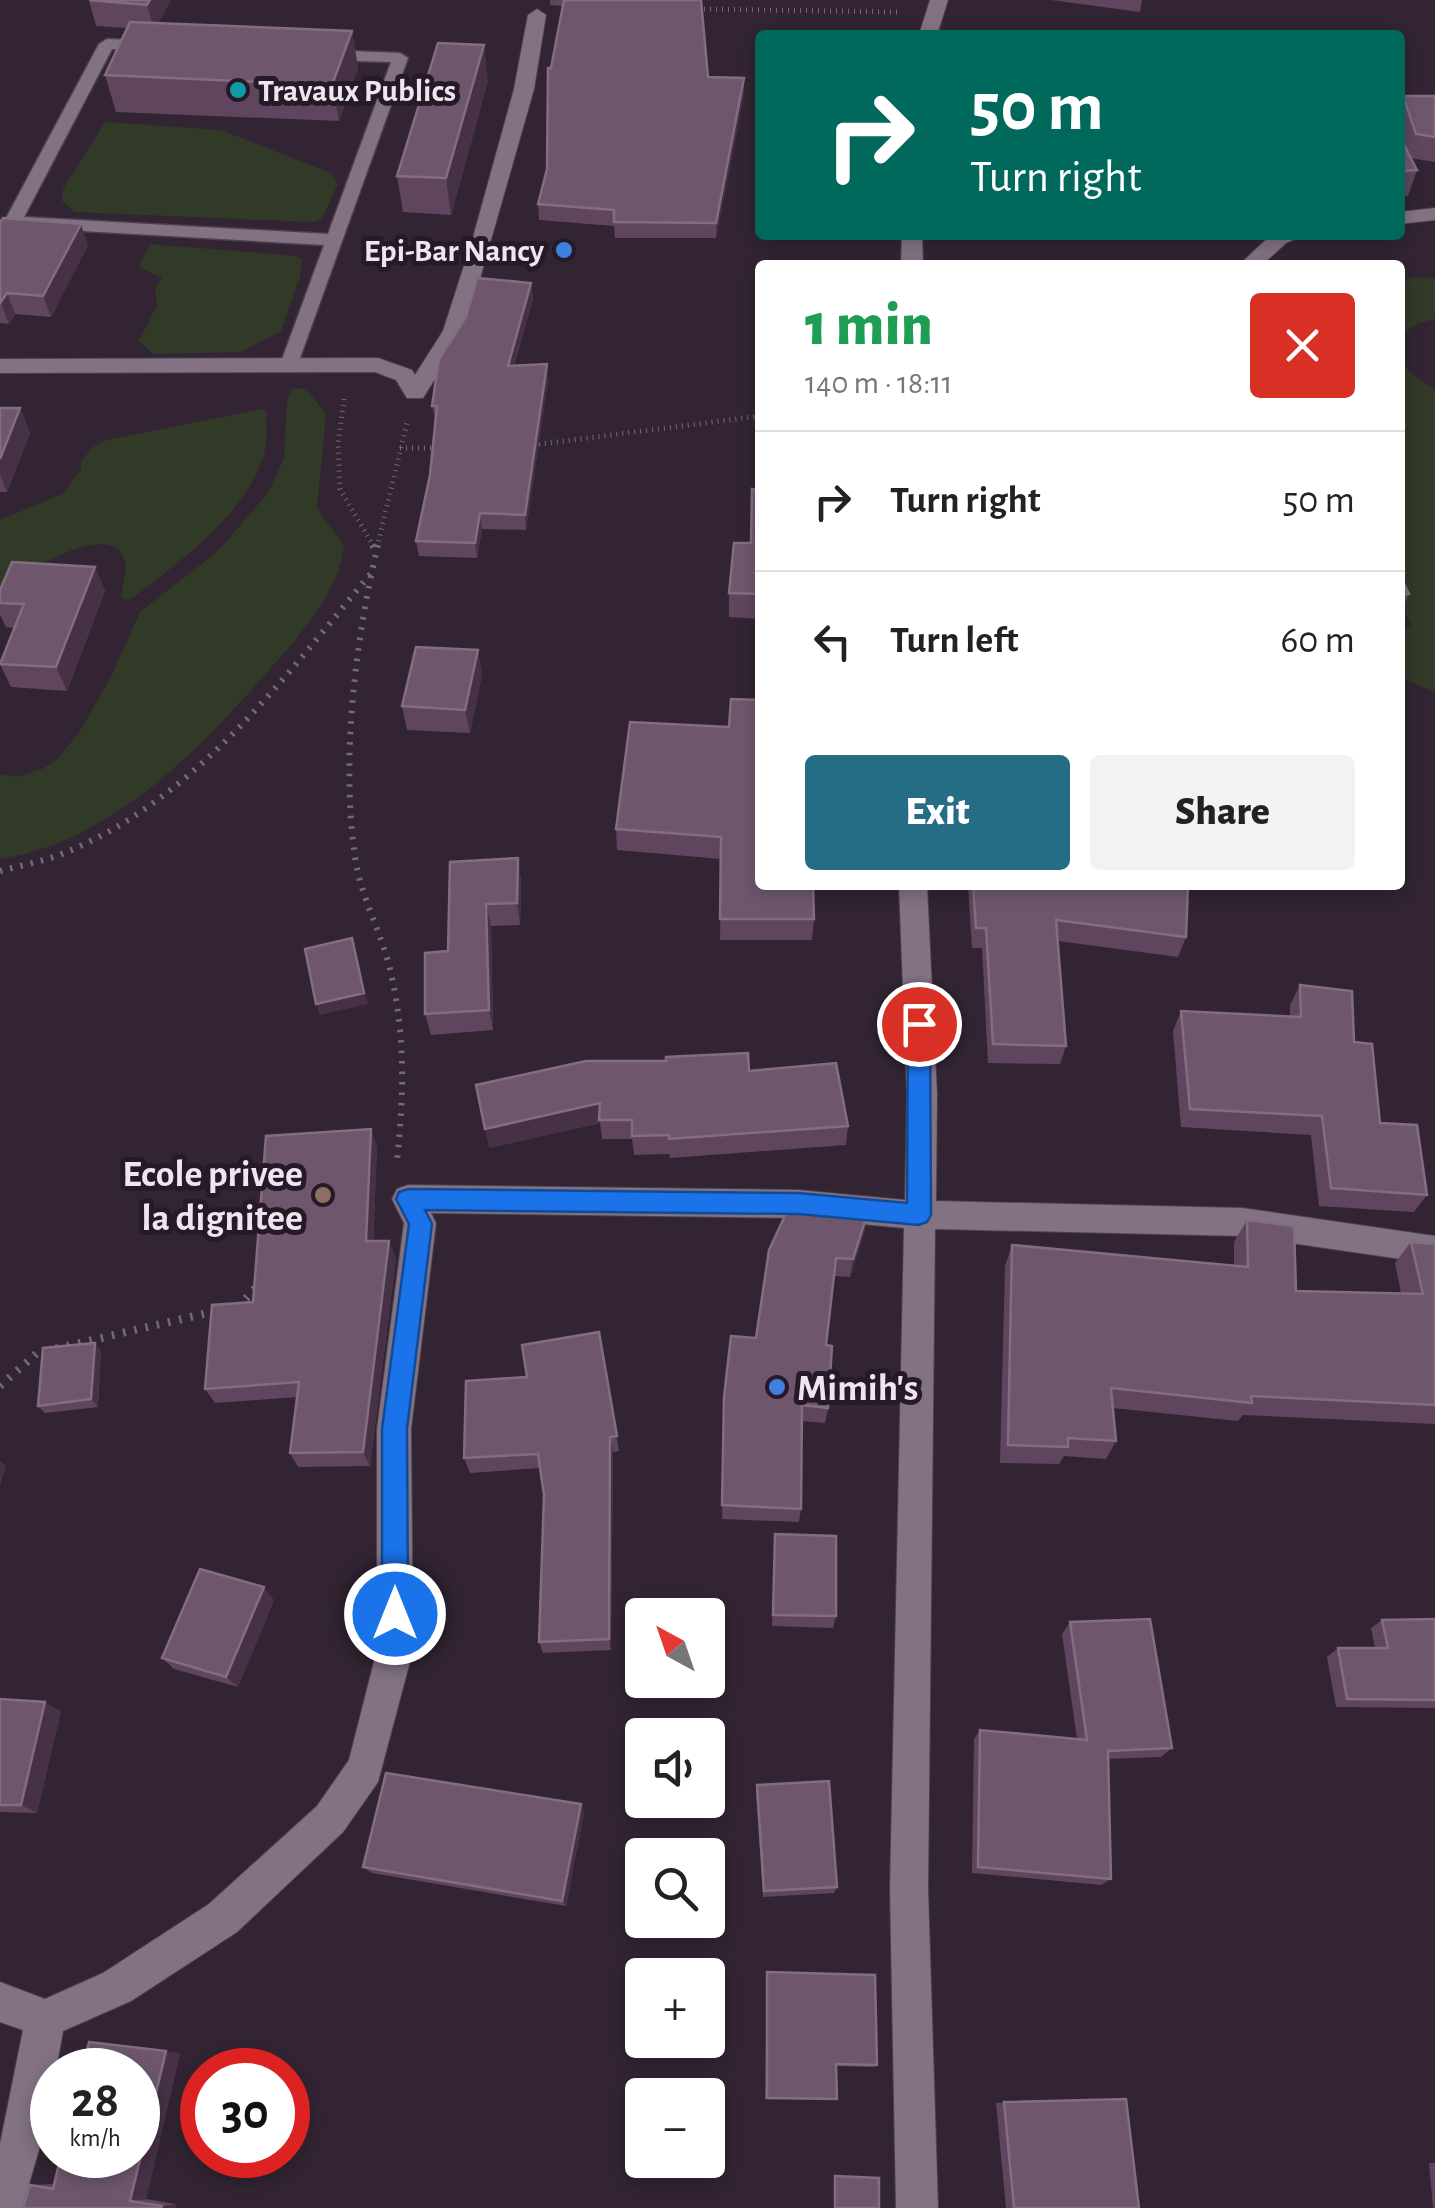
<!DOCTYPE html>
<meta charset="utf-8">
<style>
:root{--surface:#fff;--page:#f2f2f2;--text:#222;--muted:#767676;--line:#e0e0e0;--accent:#246d85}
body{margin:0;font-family:"Alegreya Sans",sans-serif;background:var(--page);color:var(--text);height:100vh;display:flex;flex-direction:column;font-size:38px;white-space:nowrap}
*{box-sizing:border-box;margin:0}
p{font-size:32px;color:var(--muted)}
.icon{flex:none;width:55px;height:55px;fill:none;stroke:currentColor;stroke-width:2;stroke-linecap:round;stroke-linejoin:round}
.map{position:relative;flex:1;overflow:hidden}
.details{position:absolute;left:755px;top:260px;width:650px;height:630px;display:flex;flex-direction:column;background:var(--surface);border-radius:10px;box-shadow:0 5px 15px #0003}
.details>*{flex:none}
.guide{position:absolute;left:755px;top:30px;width:650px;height:210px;border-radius:10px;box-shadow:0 5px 15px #0003;background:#00695c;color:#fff;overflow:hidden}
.needle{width:65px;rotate:320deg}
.controls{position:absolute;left:625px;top:1598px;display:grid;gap:20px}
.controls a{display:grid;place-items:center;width:100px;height:100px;border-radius:10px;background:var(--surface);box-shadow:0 5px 15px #0003;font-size:50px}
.speed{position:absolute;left:30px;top:2048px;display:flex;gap:20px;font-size:50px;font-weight:700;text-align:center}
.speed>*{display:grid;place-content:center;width:130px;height:130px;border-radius:50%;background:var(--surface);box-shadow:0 5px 15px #0003;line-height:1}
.speed small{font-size:25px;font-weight:400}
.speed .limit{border:15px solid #d22;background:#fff;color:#111}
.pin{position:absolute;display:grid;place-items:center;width:85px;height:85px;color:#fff;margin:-42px;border:5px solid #fff;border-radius:50%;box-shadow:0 2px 10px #0007}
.me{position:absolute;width:110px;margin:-55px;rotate:0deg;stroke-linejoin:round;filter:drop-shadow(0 0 8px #0008)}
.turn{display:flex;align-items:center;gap:35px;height:210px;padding:0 50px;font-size:45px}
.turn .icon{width:130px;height:130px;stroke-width:2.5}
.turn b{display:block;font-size:70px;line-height:85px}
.round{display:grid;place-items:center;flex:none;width:105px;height:105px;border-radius:10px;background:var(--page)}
.headline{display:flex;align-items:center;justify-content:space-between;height:170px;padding:0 50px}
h1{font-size:60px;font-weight:800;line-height:75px;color:#1e9e55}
.primary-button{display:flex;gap:20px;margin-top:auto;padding:20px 50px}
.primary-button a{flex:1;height:115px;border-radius:10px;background:var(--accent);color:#fff;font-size:40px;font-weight:800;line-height:115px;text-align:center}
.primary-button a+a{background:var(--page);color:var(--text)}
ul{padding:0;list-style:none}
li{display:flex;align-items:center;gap:30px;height:140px;padding:0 50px;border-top:2px solid var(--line)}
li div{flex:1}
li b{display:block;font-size:38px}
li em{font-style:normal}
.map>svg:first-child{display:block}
.green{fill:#303a27}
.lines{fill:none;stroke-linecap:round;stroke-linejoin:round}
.lane-casing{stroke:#4c414c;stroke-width:3}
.street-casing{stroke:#4c414c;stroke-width:2}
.path-far2{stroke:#766976;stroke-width:5;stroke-dasharray:1 5;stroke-linecap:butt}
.path-far1{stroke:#766976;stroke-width:6;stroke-dasharray:2.5 8;stroke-linecap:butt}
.path{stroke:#766976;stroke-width:8;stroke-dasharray:2.5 9;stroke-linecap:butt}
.lane{fill:#827282;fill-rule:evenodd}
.street{fill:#827282;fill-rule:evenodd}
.wall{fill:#5f465e}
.shaded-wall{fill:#463146}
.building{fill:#6e576d;stroke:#826d82;stroke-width:2.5}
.route{fill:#1a73e8;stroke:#114b97;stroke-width:2.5}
.culture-dot{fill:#0f9aa8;stroke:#271a28;stroke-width:4}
.shop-dot{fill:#3f7fe0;stroke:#271a28;stroke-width:4}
.education-dot{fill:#8d6e63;stroke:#271a28;stroke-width:4}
.labels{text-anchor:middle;stroke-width:10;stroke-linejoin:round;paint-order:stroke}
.far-poi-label{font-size:32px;font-weight:bold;fill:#eee5ee;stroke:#271a28;text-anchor:start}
.poi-label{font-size:38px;font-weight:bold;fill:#eee5ee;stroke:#271a28;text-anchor:end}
</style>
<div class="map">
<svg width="1435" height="2208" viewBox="0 0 1435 2208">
<rect width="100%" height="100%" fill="#322432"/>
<path class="green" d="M105 122 221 130 331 173 338 184 322 219 312 222 75 212 62 201 63 189Z
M150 244 296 256 302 260 300 276 281 331 241 352 153 354 139 341 157 305 155 289 162 278 139 267Z
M1415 277 1435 278V319L1419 323 1400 335V280Z
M1400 352 1408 371 1435 390V692L1400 677V631L1412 626 1400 602Z
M292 388 306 389 326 414 317 508 344 546C338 596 297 638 265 675 193 755 112 841 0 859V774L17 777 42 769 56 760 78 734 111 677 140 612 218 551 268 493 284 458 287 402Z
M262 409 266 411C266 424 268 437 265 450 251 511 178 563 131 599L122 598C120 582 132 568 121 553 98 524 21 576 0 590V520L62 494 81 470V461L94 446 107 440Z"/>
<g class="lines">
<g class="lane-casing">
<path id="lane" d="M107 39 151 41 159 46 151 51 112 49 24 217 328 234 391 62 325 60 317 55 325 50 400 53 408 58 296 369H282L280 365 324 245 13 227 4 222 99 44Z"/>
</g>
<g class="street-casing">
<path id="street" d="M930 0H948L937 35H919Z
M537 9 546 15 534 89 465 331 423 398H407L396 380 375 372 0 373V359L378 358 412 370 415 375 443 331 472 241 514 89 528 15Z
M1435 208V220L1400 224V212Z
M902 235H922L923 265H901Z
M1271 235H1304L1286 243 1262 265H1239Z
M899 885H927L937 1094 936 1201 1242 1208 1435 1236V1264L1242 1236 935 1229 928 1889 938 2208H896L890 1889 904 1228 798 1218 431 1213 436 1223 411 1429 413 1650 378 1782 343 1832 237 1932 131 2001 63 2031 56 2070H52L45 2129 22 2208H0V2144L23 2030 0 2022V1982L45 1999 103 1973 209 1904 317 1806 349 1760 377 1650V1429L404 1223 392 1199 397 1189 408 1185 798 1190 905 1200 907 1094Z"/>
</g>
<path class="path-far2" d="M698 9 900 12
M344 399 338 444 340 489 374 547
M533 445 760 416
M400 448H441
M377 547 407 423"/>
<path class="path-far1" d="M372 545 376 551
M378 545C355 641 340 765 356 863 362 898 380 931 389 965 406 1034 404 1092 397 1162
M0 871C19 866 40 862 59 855 192 804 284 678 372 572"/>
<path class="path" d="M238 1307 260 1283
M0 1386 37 1353 216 1311"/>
<use href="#lane" class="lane"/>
<use href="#street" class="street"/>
</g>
<path class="wall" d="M89 0H171L158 23 352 31 358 68 339 121 116 112 105 75 127 28 96 26Z
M550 0H701L708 77 744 78V94L716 238H615L614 226 539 220 538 204 547 169 551 68 563 6 550 5Z
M1051 0H1142L1140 12Z
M488 81 451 215 403 212 397 176Z
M1403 96H1435V162L1410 158 1417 170 1408 196H1400V137L1403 142 1400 135V104Z
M0 222 88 245 51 317 15 314 9 324 0 323Z
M790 235H853V240L790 239Z
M531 283 533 299 514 366 548 380 526 530 482 529 477 558 419 556 416 541 430 475 436 422 432 406Z
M0 408H20L30 433 7 492H0Z
M760 490V619L729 617V593L751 543Z
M95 567 105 591 67 691 11 687 0 664 14 628 6 627 0 615V590Z
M1400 576 1409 594 1400 614Z
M482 674 470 733 407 730 402 706Z
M729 727 814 919 812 940H720L721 859 617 850 616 829Z
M518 858 521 881 520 925 491 926 493 1030 431 1035 425 1014 448 951Z
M968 885H1188L1186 937 1178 957 1058 941 1066 1046 1060 1064 988 1063 982 948H972Z
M1300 985 1354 1042 1380 1123 1427 1195 1414 1212 1319 1206 1311 1135 1181 1127 1173 1031 1181 1011 1290 1017V1005Z
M749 1071 848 1126 846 1145 670 1158 669 1154 634 1155 632 1139H602L600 1123 489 1148Z
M371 1129 377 1148 373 1241 396 1258 370 1466 298 1467 290 1453 297 1397 215 1403 205 1389 253 1302Z
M867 1215 864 1234 850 1277 834 1276 826 1345 828 1408 825 1423 802 1421 801 1509 799 1522 722 1519 724 1397 756 1338Z
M1247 1220 1296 1291 1401 1293 1395 1263 1411 1242 1435 1244V1424L1243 1415 1238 1421 1113 1408 1116 1441 1106 1459 1064 1456 1059 1464 1000 1463 1005 1266 1012 1245 1234 1265V1242Z
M599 1332 619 1451 613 1452 611 1650 543 1653 539 1642 544 1495 540 1468 470 1473 464 1458 527 1377Z
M95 1343 101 1351 98 1407 45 1413 38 1406Z
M775 1534 836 1616 833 1628 772 1626Z
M274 1600 238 1687 174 1669 162 1658Z
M1435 1619V1708L1336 1707 1327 1657 1338 1648H1375L1371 1628 1382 1620Z
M1070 1622 1172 1748 1161 1757 1108 1759 1111 1879 1101 1885 972 1873 974 1739 980 1730 1077 1739 1062 1634Z
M0 1699 61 1711 37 1813 0 1812Z
M757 1785 837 1887 834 1893 763 1897 756 1793Z
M584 1812 566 1906 372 1873 363 1867Z
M767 1972 877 2065 873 2067 836 2066 837 2099H765Z
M180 2053 146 2199 176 2204 175 2208H23L30 2185 54 2184Z
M1126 2099 1139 2208H1006L996 2103Z
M1429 2163H1435V2208H1433Z"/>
<path class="shaded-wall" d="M150 0H171L154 30 147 5Z
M352 31 358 68 339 121 332 85Z
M484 45 488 81 451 215 446 178Z
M744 78V94L716 238V223Z
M81 224 88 245 51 317 43 296Z
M531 283 533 299 509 382 508 366Z
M7 293 15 314 9 324 1 303Z
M547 364 548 380 526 530 525 515Z
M20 408 30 433 7 492 0 475V459Z
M480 513 482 529 477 558 475 543Z
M95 567 105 591 67 691 56 667Z
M478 650 482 674 470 733 465 710Z
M518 858 521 881 520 925 517 903Z
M486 904 491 926 493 1030 489 1010Z
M352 938 368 1004 320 1015 316 1004Z
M600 1103V1123L489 1148 485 1129Z
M371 1129 377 1148 373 1258 366 1241Z
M867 1215 864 1234 850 1277 853 1259Z
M389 1241 396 1258 370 1466 363 1452Z
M95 1343 101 1351 98 1407 91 1399Z
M610 1437 613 1452 611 1650 609 1639Z
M0 1461 6 1466 0 1486Z
M264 1587 274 1600 238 1687 226 1677Z
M45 1702 61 1711 37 1813 21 1805Z
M581 1804 584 1812 566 1906 562 1901Z
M166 2051 180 2053 146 2199 130 2201Z
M176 2204 175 2208H161L162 2206Z"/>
<path class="building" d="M89 0H150L147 5Z
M564 0H701L708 77 744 78 716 223 614 222V210L538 204 547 169 548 68H551Z
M130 22 352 31 332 85 105 75Z
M438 43 484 45 446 178 397 176Z
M1403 96H1435V137L1416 134Z
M1400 137 1417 170 1400 171Z
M3 218 81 224 43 296 7 293 0 303V222Z
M477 278 531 283 508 366 547 364 525 515 480 513 475 543 416 541 430 475 437 406H432L439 359 466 317Z
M0 408H20L0 459Z
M752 489 760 490V594L729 593 734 543H751Z
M12 562 95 567 56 667 0 664 24 604 0 603V590Z
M1400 576 1409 594 1400 595Z
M416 647 478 650 465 710 402 706Z
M731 699 760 700V885H813L814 919H720L721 837 616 829 630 722 729 727Z
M518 858 517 903 486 904 489 1010 425 1014V953L448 951 450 862Z
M973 885H1188L1186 937 1056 920 1066 1046 993 1044 986 928H976Z
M352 938 364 993 316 1004 305 949Z
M1300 985 1352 991 1354 1042 1372 1044 1380 1123 1417 1125 1427 1195 1331 1188 1322 1116 1190 1109 1181 1011 1301 1017Z
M748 1053 749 1071 836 1063 848 1126 669 1139V1135L632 1136V1120H599L600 1103 485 1129 476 1085 586 1061H666V1057Z
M371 1129 366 1241H389L363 1452 290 1453 299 1382 205 1389 212 1305 253 1302 266 1136Z
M788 1209 867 1215 853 1259 836 1258 826 1345 832 1346 828 1408 802 1405 801 1509 722 1505 724 1397 731 1336 756 1338 769 1250Z
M1247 1220 1294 1226 1296 1291 1423 1294 1411 1242 1435 1244V1405L1251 1396 1252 1403 1111 1388 1116 1441 1068 1438V1447L1008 1445 1012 1245 1248 1267Z
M599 1332 617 1436 610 1437 609 1639 539 1642 544 1495 538 1454 464 1458 466 1381 527 1377 522 1345Z
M95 1343 91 1399 38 1406 43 1348Z
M775 1534 836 1536V1616L773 1615Z
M200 1569 264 1587 226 1677 162 1658Z
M1150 1619 1172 1748 1108 1751 1111 1879 978 1867 980 1730 1087 1740 1070 1622Z
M1435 1619V1700L1347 1699 1338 1648H1388L1382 1620Z
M0 1699 45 1702 21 1805H0Z
M386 1773 581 1804 562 1901 363 1867Z
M829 1781 837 1887 764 1891 757 1785Z
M767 1972 875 1975 877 2065 836 2064 837 2099 767 2098Z
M89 2042 166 2051 130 2201 162 2206 161 2208H23L30 2185 53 2189 61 2155H138V2070H82Z
M1126 2099 1139 2208H1014L1004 2102Z
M835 2176 879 2178V2208H835Z"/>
<path class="route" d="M919 1015 930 1024 931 1215 927 1222 919 1225 798 1214 425 1210 432 1224 407 1429 408 1614 404 1623 395 1627 386 1623 382 1614V1429L409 1224 396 1199 399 1192 408 1189 798 1193 907 1203 908 1024Z"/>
<circle class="culture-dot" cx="238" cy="90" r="10"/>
<g class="shop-dot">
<circle cx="564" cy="250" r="10"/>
<circle cx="777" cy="1387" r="10"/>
</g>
<circle class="education-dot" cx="323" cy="1195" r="10"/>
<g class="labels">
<g class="far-poi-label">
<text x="258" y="101">Travaux Publics</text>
<text x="544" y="261" text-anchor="end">Epi-Bar Nancy</text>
</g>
<g class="poi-label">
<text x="303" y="1186">Ecole privee<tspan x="303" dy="44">la dignitee</tspan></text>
<text x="797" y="1400" text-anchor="start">Mimih's</text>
</g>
</g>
</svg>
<div class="controls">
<a><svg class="needle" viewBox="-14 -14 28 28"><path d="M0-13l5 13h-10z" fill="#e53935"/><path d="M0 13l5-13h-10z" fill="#767676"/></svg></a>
<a><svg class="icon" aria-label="sound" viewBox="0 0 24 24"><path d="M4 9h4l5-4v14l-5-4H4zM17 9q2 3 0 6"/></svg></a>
<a><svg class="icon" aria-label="search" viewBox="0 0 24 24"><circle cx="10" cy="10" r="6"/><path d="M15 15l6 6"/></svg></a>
<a>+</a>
<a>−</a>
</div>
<div class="speed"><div>28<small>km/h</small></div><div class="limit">30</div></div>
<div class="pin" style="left:919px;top:1024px;background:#d93025"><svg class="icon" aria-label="arrive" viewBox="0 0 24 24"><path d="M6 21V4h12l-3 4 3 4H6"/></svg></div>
<svg class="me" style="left:395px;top:1614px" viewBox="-20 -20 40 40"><circle r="17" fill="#1a73e8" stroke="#fff" stroke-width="3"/><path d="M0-11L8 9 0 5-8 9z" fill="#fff"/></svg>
<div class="guide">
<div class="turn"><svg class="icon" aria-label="right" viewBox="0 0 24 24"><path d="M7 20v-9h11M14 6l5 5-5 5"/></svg><div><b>50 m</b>Turn right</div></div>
</div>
<section class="details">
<div class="headline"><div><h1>1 min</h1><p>140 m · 18:11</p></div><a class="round" style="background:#d93025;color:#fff"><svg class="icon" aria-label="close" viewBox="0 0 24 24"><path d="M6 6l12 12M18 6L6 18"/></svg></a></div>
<ul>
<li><svg class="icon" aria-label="right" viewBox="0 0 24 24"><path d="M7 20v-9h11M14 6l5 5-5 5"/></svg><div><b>Turn right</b></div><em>50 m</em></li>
<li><svg class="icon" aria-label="left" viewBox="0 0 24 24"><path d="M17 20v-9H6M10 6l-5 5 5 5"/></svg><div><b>Turn left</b></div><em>60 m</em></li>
</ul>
<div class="primary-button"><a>Exit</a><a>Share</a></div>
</section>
</div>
